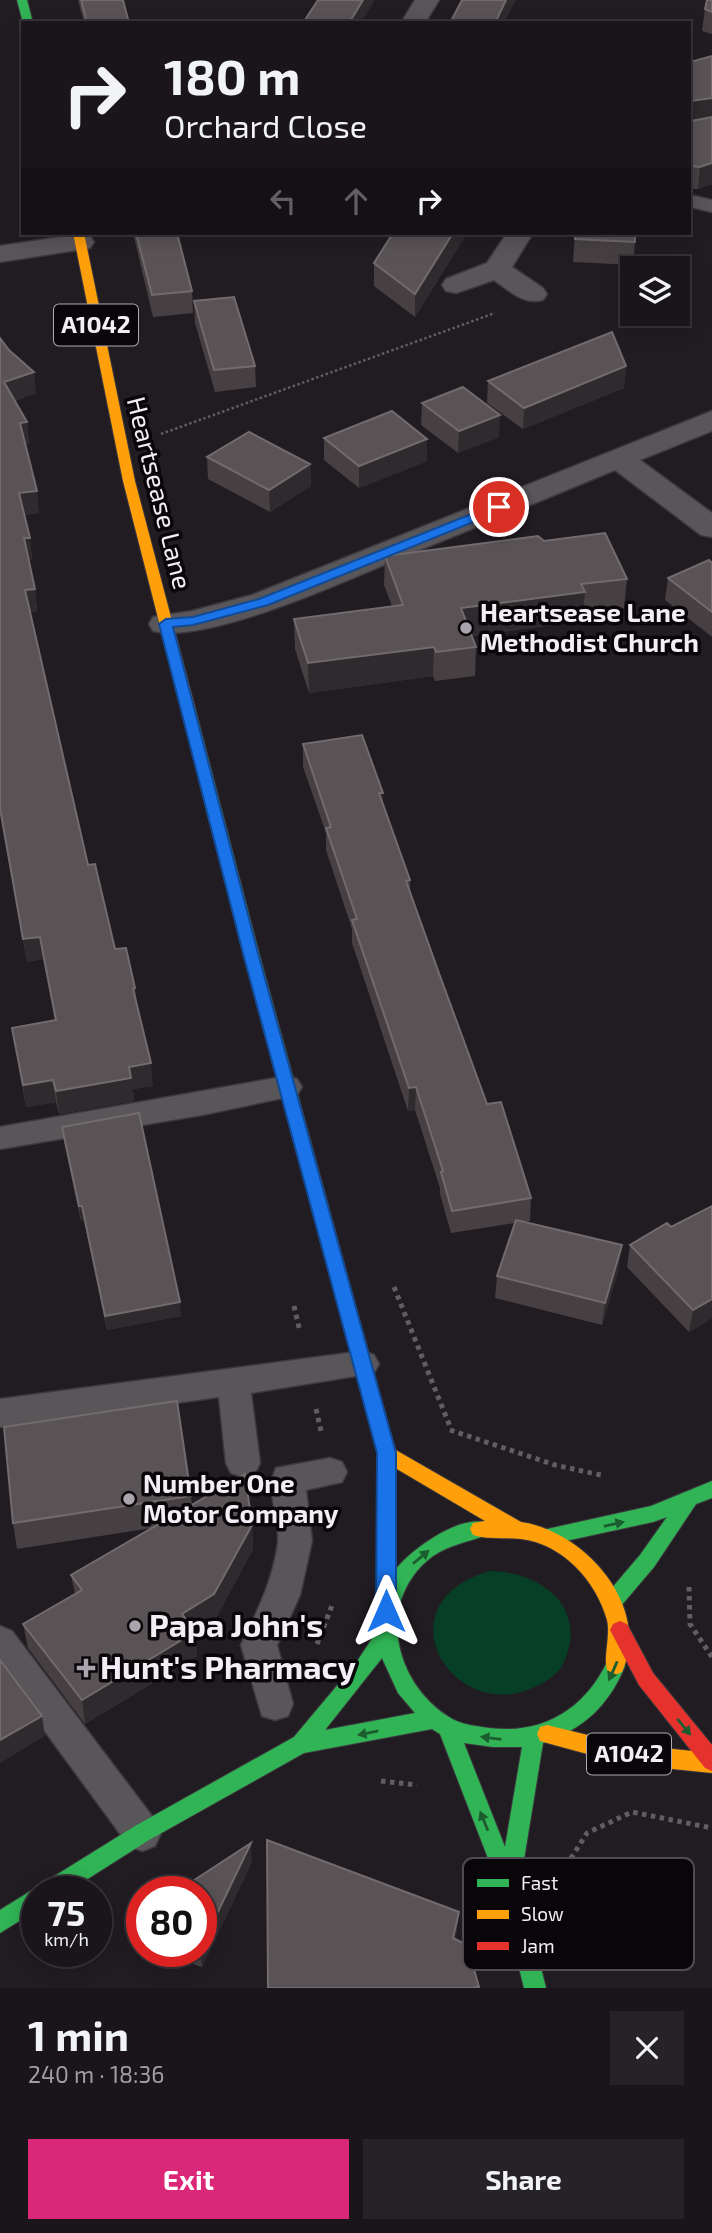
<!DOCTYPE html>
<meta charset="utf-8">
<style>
:root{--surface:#19151a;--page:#262227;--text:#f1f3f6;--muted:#9f9fa2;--line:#373439;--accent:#db2777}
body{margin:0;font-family:"Exo 2",sans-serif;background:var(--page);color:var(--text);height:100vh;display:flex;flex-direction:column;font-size:26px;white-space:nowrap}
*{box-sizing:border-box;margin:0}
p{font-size:23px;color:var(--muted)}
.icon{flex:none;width:38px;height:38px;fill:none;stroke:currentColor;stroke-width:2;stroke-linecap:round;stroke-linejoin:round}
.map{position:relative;height:1988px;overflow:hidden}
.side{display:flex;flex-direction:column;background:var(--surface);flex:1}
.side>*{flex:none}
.banner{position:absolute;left:21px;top:21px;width:670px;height:214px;border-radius:0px;box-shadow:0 4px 18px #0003,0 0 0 2px var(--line);background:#19151a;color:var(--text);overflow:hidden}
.controls{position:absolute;left:620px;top:256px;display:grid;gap:14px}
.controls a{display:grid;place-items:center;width:70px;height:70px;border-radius:0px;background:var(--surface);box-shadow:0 4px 18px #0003,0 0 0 2px var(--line);font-size:35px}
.speed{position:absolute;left:21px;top:1876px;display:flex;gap:14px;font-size:35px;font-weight:700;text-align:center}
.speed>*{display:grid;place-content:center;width:91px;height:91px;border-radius:50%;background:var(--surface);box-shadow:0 4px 18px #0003,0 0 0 2px var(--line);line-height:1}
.speed small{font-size:18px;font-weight:400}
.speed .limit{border:10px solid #d22;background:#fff;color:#111}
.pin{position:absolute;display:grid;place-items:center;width:60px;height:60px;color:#fff;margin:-30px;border:4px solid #fff;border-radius:50%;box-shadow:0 2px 7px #0007}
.me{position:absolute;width:77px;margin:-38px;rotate:0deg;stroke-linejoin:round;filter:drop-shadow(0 0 5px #0008)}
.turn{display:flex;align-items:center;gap:24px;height:147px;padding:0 28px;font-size:32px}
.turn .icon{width:91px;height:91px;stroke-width:2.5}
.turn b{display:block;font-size:49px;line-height:60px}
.lanes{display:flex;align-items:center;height:66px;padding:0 28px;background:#0003;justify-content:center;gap:35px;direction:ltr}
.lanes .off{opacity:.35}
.round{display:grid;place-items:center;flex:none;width:74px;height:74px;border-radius:0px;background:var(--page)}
.overview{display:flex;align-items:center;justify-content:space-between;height:119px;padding:0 28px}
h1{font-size:42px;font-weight:700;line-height:52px}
.action{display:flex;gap:14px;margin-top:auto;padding:14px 28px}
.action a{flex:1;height:80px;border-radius:0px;background:var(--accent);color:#fff;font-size:28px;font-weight:700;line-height:80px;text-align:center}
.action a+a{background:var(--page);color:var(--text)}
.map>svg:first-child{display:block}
.green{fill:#063f26}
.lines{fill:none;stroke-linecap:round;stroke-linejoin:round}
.lane-casing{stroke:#3c393e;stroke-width:3}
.street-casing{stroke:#3c393e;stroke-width:3}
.fast-casing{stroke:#3c393e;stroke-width:2}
.slow-casing{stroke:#3c393e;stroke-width:2}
.jam-casing{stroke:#3c393e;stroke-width:2}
.path-far1{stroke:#615d63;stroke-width:2.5;stroke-dasharray:2.5 2.5;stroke-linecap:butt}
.path{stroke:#615d63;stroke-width:5;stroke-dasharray:4.5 4.5;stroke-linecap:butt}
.lane{fill:#59565a;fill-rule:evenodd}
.street{fill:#59565a;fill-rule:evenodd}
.fast{fill:#30b455;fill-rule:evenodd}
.slow{fill:#ff9f0a;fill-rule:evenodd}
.jam{fill:#e5322d;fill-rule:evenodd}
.wall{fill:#464042}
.shaded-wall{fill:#2f2a2d}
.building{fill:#595355;stroke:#716b6e;stroke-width:2}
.oneway{fill:#1c5d30}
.route{fill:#1a73e8;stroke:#114b97;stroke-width:2}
.poi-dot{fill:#aaa4ac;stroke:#09060a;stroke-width:2.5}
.labels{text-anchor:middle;stroke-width:7;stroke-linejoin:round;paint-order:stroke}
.shield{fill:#09060a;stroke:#ada8af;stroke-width:2}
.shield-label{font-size:24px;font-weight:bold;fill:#f3edf6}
.street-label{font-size:26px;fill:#f3edf6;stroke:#09060a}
.poi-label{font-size:26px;font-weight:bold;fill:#f3edf6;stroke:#09060a;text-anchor:start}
.near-poi-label{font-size:32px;font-weight:bold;fill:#f3edf6;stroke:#09060a;text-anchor:start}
.key{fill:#09060a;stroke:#4f4b51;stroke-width:2}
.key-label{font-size:19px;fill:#f3edf6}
</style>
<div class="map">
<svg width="712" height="1988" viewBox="0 0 712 1988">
<rect width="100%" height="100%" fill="#211c22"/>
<path class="green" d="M489 1571C539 1571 589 1606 564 1662 559 1673 548 1681 537 1686 455 1728 377 1605 489 1571Z"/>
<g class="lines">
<g class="lane-casing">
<path id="lane" d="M690 195 712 200V212L690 207Z
M287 1076 297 1079 302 1087 297 1095 202 1115 0 1149V1127Z
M363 1351 374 1355 379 1364 374 1373 251 1393 260 1463 255 1473 243 1477 231 1473 226 1463 219 1397 0 1427V1399Z
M330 1458 342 1462 347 1472 342 1482 306 1490 312 1541 300 1595 277 1645 293 1704 288 1716 275 1720 262 1716 241 1645C257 1612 273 1580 278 1543 280 1518 265 1491 276 1468Z
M0 1626 12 1631 155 1820 161 1833 155 1846 142 1851 129 1846 0 1670Z"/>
</g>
<g class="street-casing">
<path id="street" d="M415 0H439L425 23H401Z
M507 233H533L512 267 543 288 547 294 543 300C523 305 510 291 494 280L456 293 446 291 442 285 446 279 487 263Z
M80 234 90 236 94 242 90 248 0 262V246Z
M712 411V431L640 460 712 513V537L701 535 615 470C547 498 480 526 412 553 356 576 209 645 153 631L149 624 153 617 192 611 252 595Z"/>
</g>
<g class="fast-casing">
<path id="fast" d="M17 0H27L33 23H23Z
M188 704 195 708 260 957 396 1453V1569C412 1549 460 1514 487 1523L490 1529 487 1535C468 1542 449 1545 433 1556 375 1599 393 1682 449 1717 461 1725 476 1726 489 1728 544 1735 586 1708 608 1660L615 1657 622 1660 625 1666C609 1705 584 1729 543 1743L520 1884 546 1988H524L498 1884 440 1734 432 1729 304 1753 149 1840 67 1892H37V1910L0 1933V1910L135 1826 294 1737 356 1663 377 1631 378 1453 244 957 181 708ZM382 1658 398 1693 415 1713 325 1730ZM464 1743 493 1747H522L505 1847Z
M712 1481V1498L696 1504 654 1567 620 1607 613 1610 606 1607 603 1601 606 1595 640 1555 667 1517 653 1522 547 1545 540 1543 537 1537 540 1531 547 1529 651 1506Z"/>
</g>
<g class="slow-casing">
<path id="slow" d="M73 233H84L135 481 195 708 188 712 181 708 123 481Z
M387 1445 521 1522C584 1531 652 1606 622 1672L615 1675 608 1672C602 1660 611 1637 607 1620 596 1581 563 1544 521 1539 506 1537 488 1540 473 1535L470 1529 473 1523 485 1521 380 1459 378 1453 380 1447Z
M547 1725 624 1744 712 1753V1773L624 1764 547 1743 540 1741 537 1734 540 1727Z"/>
</g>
<g class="jam-casing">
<path id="jam" d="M620 1621 627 1624 653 1673 712 1745V1771L705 1768 639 1685 610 1630 613 1624Z"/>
</g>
<path class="path-far1" d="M161 434 495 313"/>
<path class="path" d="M394 1287 451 1429
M294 1306 300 1332
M316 1409 322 1435
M450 1430 555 1465 605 1476
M689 1587 690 1624 712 1657
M317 1644 333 1603
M381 1781 417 1785
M566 1866 587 1833 632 1812 712 1828"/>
<use href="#lane" class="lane"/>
<use href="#street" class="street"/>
<use href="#fast" class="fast"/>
<use href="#slow" class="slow"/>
<use href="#jam" class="jam"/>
</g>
<path class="wall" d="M78 0H123L129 23H84Z
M712 0V34L702 31 705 9Z
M690 62 712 184 698 189H690Z
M133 233H177L192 291 193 313 153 317Z
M467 233 415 317 374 286V263Z
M575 233 635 242 633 265 573 262Z
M194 301 255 366 256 387 215 392 195 323Z
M0 338 36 393 15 401 27 422 29 444H25L39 513 24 515 30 538 32 560H29L35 589 37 611 30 612 88 865 115 949 135 988 137 1005 153 1086 133 1089 134 1101 59 1114 56 1102 26 1107 12 1028 55 1021 43 959 27 962 0 813Z
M626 366 624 388 523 429 487 403 488 381Z
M422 403 499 437 458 453 421 425Z
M324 438 427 439V461L359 488 324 460Z
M207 457 310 464 311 486 270 512 208 479Z
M544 541 627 579 624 608 583 613 582 621 471 636 476 647 475 676 435 681 433 676 309 693 295 649 294 619 392 606 384 585 385 556Z
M712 563V637L665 600 668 578Z
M303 744 383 793V805L410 880V891L487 1104 531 1198 530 1221 523 1222 619 1268 602 1325 495 1298 497 1276 515 1223 451 1233 440 1194V1188L415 1110 408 1111 352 943V929L326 850V833L303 767Z
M62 1127 181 1316 107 1330 84 1221H81L64 1142Z
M712 1206V1318L689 1332 627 1267 630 1245 671 1227Z
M191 1496 192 1505 252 1525 253 1549 216 1618 194 1631 197 1656 85 1724 28 1648 23 1624 75 1594 71 1575 152 1528 17 1549 13 1523Z
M252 1862 202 1967 154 1951H201Z
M142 1914V1947L129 1943 126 1924Z"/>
<path class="shaded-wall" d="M363 0H375L361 23H349Z
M506 0H516L504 23H495Z
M712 98V119L690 123V101Z
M712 163V184L698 189 700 167Z
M453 233H467L415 317V294Z
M626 366 624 388 523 429 524 408Z
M34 372 36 393 7 404 4 382Z
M500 415 499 437 458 453 459 431Z
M27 422 29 444 22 445 20 423Z
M427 439V461L359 488V466Z
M310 464 311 486 270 512 269 490Z
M37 491 39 513 22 515 19 493Z
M24 538H30L32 560 27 561Z
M35 589 37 611 28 612 25 590Z
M585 592 582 621 459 637 461 608Z
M434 647 433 676 309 693 308 663Z
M379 793H383V815Z
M40 937 43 959 27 962 23 939Z
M151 1063 153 1086 133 1089 134 1101 59 1114 56 1091 129 1067Z
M53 1080 56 1102 26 1107 23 1085Z
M416 1087 415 1110 408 1111 409 1088Z
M79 1206H82L84 1221H81Z
M622 1245 619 1268 602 1325 605 1303Z
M712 1299V1318L689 1332 693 1310Z
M180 1302 181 1316 107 1330 105 1316Z
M252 1525 253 1549 216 1618 184 1637 182 1614Z
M195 1632 197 1656 85 1724 82 1700Z
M42 1716 45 1736 0 1763V1740Z
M251 1843 252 1862 202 1967 200 1951 201 1947Z
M459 1912 457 1931 452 1957 453 1938Z"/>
<path class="building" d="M81 0H123L129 23H87Z
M318 0H363L349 23H303Z
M462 0H506L495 23H450Z
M707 0H712V12L705 9Z
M712 56V98L690 101 691 121 712 117V163L700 167 690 166V62Z
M136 233H177L192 291 152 295Z
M393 233H453L415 294 374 263Z
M575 233H635V242L575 239Z
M234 297 255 366 214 370 194 301Z
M612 332 626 366 524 408 488 381Z
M0 338 9 350 34 372 4 382 27 422 20 423 37 491 19 493 30 538H24L35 589 25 590 88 865 95 864 115 949 126 948 135 988 133 989 151 1063 129 1067 131 1078 56 1091 53 1080 23 1085 12 1028 56 1020 40 937 23 939 0 808Z
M463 387 500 415 459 431 422 403Z
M392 411 427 439 359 466 324 438Z
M249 432 310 464 269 490 207 457Z
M605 533 627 579 581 584 585 592 461 608 476 647 436 652 434 647 308 663 294 619 403 605 385 556 538 536 544 541Z
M709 560 712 563V612L668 578Z
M362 735 383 793H379L410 880 406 881 440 976 487 1104 501 1102 531 1198 452 1211 441 1172 443 1171 416 1087 409 1088 352 920 357 919 326 828 331 827 303 744Z
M139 1113 180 1302 105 1316 82 1206H79L62 1127Z
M712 1206V1299L693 1310 630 1245 667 1223 671 1227Z
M516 1220 622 1245 605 1303 497 1276Z
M177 1401 191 1496 13 1523 4 1427Z
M245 1474 252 1525 214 1594 182 1614 195 1632 82 1700 23 1624 82 1590 71 1575Z
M0 1660 42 1716 0 1740Z
M267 1840 459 1912 453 1938 467 1945 479 1987 471 1988H268Z
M251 1843 201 1947V1892H176Z
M142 1914V1929L126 1924Z"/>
<defs><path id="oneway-solid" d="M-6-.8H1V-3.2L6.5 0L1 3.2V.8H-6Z" transform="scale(1.75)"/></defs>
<g class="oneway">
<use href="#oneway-solid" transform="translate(614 1524) rotate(-13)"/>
<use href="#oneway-solid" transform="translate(421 1557) rotate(-40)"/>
<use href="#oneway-solid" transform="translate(613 1671) rotate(114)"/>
<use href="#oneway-solid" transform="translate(684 1727) rotate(51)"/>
<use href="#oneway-solid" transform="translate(368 1733) rotate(168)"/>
<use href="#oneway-solid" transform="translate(491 1738) rotate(-173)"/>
<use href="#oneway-solid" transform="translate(484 1821) rotate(-112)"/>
</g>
<path class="route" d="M499 503 505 507 503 510 268 605 193 625 173 627 259 957 396 1453V1611L393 1617 386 1620 379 1617 376 1611 377 1453 244 957 159 624 166 619 193 617 259 599Z"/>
<g class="poi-dot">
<circle cx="466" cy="628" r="7"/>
<circle cx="129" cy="1499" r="7"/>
<circle cx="135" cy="1626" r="7"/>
<path d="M82.5 1657.5h7v7h7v7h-7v7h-7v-7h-7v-7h7z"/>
</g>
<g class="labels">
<g class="shield">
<rect x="54" y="304.5" width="84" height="41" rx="5"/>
<rect x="587" y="1733.5" width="84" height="41" rx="5"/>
</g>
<g class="shield-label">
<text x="96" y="333">A1042</text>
<text x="629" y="1762">A1042</text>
</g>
<g class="street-label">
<text transform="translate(159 493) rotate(76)" y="9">Heartsease Lane</text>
</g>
<g class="poi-label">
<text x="480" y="622">Heartsease Lane<tspan x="480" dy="30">Methodist Church</tspan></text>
<text x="143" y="1493">Number One<tspan x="143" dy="30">Motor Company</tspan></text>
</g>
<g class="near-poi-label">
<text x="149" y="1637">Papa John's</text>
<text x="100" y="1679">Hunt's Pharmacy</text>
</g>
</g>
<rect x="463" y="1858" width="231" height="112" rx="10" class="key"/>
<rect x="477" y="1879" width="32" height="8" fill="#30b455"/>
<rect x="477" y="1910" width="32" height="9" fill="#ff9f0a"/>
<rect x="477" y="1942" width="32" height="8" fill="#e5322d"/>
<g class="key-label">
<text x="521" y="1890">Fast</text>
<text x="521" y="1921">Slow</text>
<text x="521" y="1953">Jam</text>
</g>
</svg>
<div class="controls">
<a><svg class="icon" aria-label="layers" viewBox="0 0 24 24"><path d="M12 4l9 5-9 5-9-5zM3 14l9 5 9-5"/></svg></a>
</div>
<div class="speed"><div>75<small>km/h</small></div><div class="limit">80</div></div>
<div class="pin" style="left:499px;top:507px;background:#d93025"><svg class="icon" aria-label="arrive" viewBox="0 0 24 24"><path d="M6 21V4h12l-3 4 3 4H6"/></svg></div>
<svg class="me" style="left:386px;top:1611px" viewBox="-20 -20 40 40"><path d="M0-17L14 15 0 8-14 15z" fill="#1a73e8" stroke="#fff" stroke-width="4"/></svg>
<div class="banner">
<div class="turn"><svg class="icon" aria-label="right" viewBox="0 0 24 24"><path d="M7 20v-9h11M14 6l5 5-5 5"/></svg><div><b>180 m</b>Orchard Close</div></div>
<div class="lanes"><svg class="icon off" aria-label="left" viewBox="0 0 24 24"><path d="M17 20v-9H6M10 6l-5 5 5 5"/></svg><svg class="icon off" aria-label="ahead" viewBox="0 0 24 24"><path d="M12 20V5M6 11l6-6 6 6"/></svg><svg class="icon" aria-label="right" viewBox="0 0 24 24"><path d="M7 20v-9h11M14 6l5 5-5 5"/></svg></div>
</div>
</div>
<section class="side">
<div class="overview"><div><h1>1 min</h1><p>240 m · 18:36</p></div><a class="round"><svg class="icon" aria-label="close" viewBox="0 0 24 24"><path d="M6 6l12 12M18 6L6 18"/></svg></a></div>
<div class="action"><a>Exit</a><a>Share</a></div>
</section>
